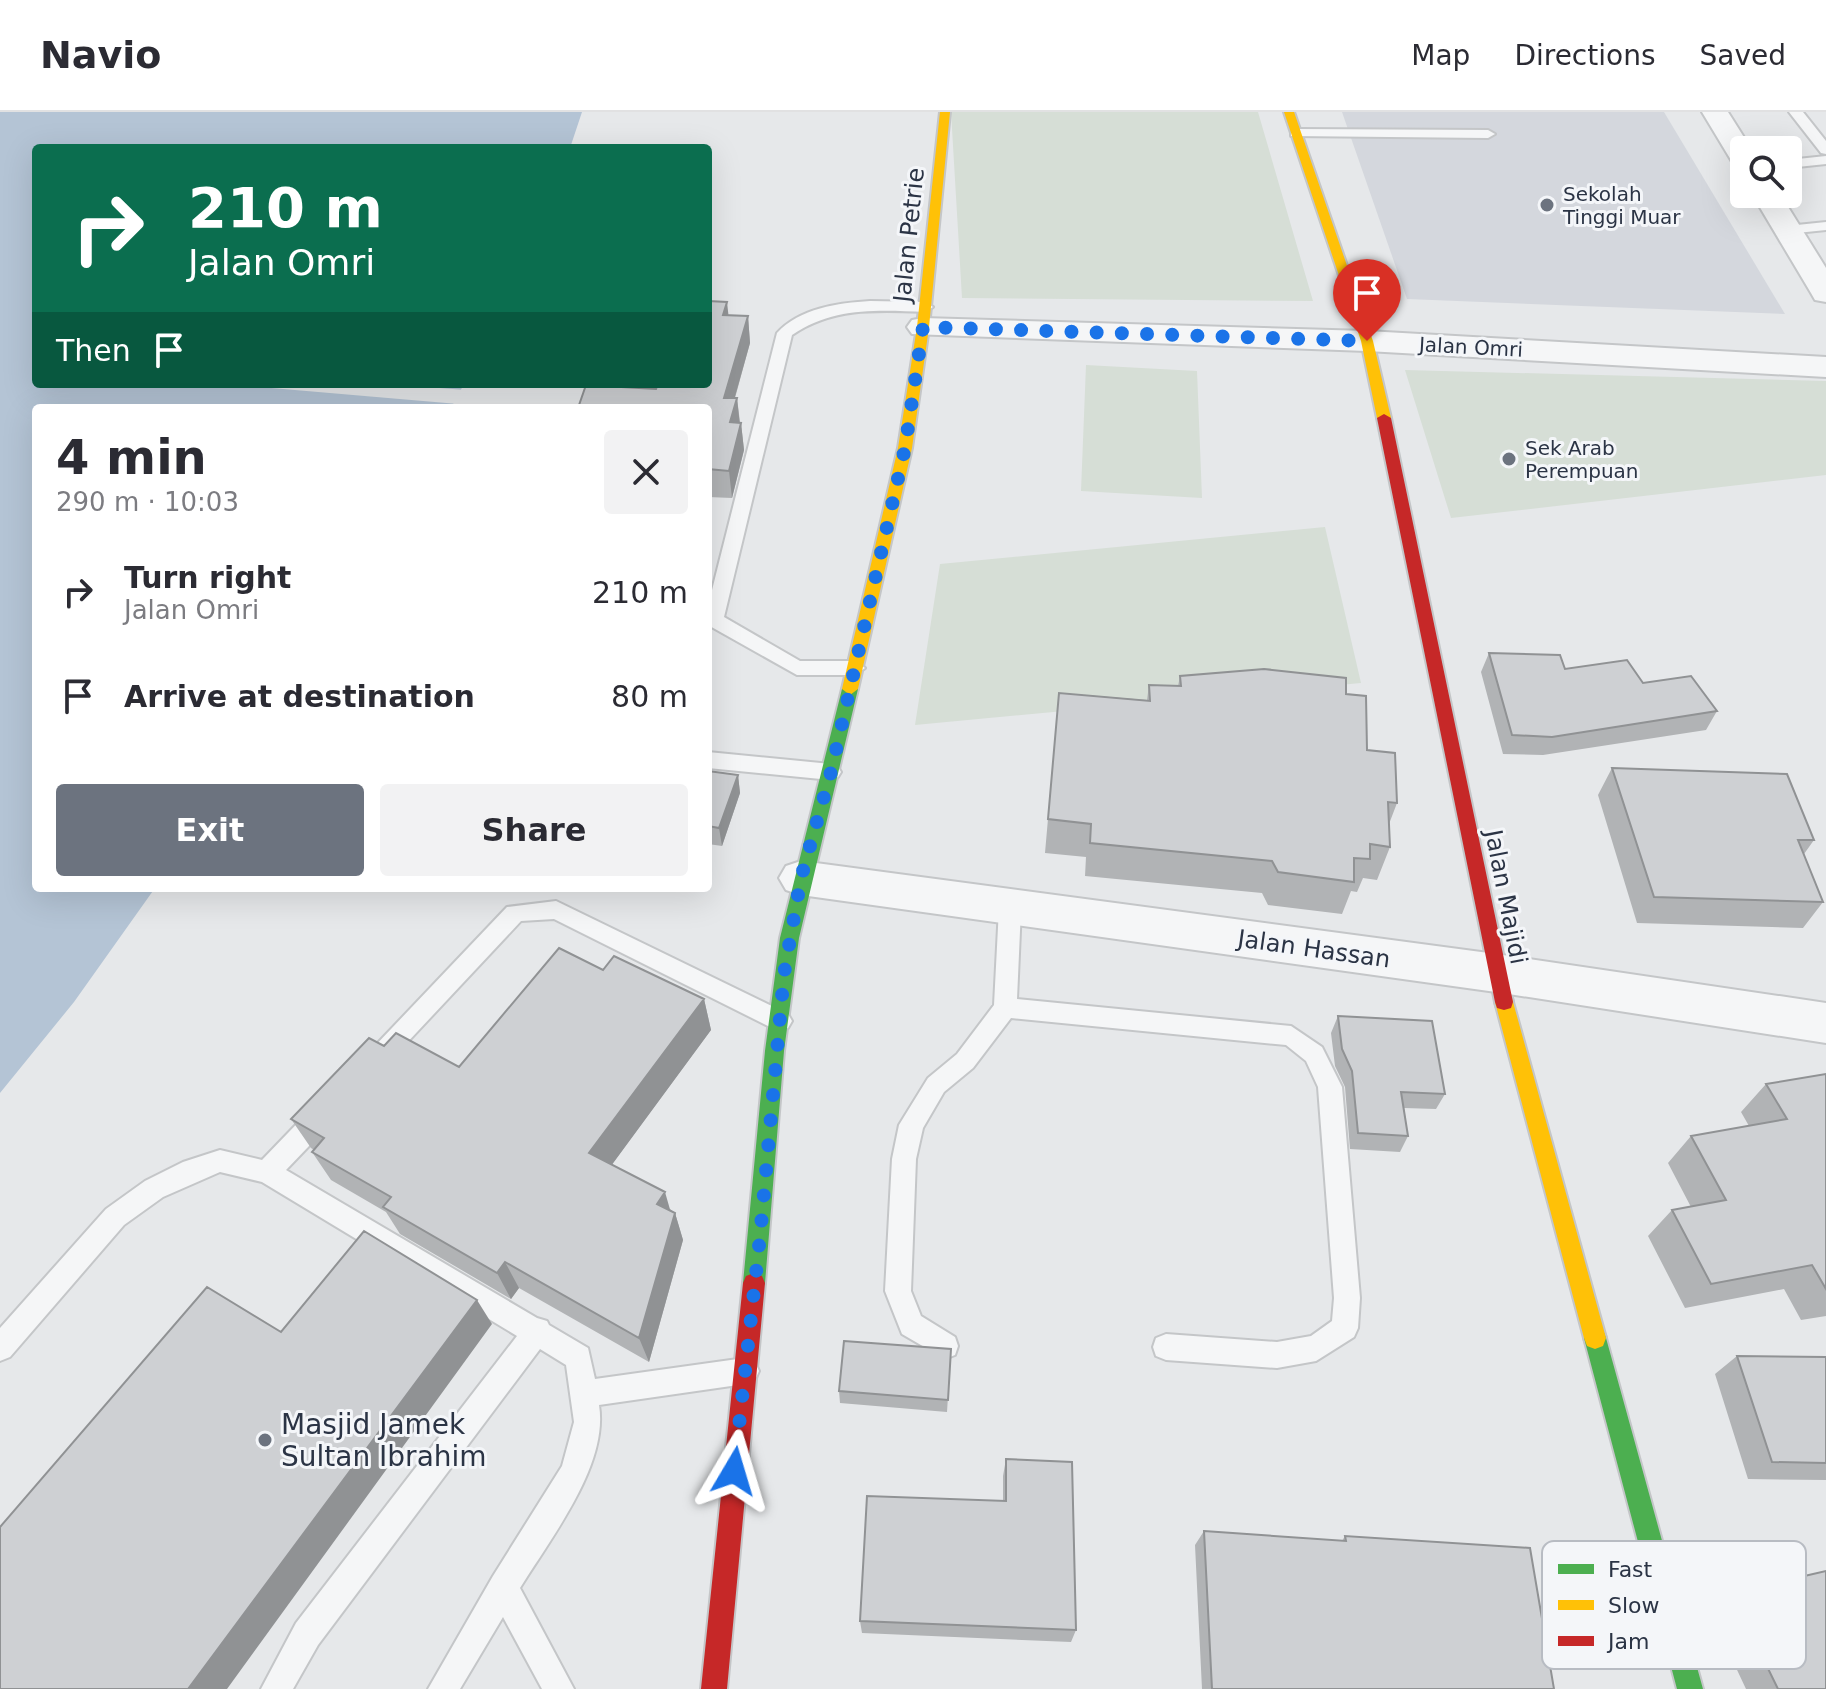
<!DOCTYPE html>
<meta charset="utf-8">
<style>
:root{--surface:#fff;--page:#f2f2f3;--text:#2b2b33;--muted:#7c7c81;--line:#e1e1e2;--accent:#6c737f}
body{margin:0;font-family:"DejaVu Sans",sans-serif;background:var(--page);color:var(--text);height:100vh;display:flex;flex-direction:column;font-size:30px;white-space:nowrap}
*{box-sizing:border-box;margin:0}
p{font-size:26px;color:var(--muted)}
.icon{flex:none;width:44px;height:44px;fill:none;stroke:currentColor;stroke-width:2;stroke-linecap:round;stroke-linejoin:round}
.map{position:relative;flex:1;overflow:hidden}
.sheet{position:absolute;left:32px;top:292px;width:680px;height:488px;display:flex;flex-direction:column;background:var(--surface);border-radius:8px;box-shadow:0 8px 32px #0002}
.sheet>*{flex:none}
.top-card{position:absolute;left:32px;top:32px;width:680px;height:244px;border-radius:8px;box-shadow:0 8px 32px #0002;background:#0b6e4f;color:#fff;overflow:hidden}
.tools{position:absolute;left:1730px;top:24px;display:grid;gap:16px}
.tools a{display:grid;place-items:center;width:72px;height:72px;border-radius:8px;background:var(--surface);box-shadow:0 8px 32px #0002;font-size:40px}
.pin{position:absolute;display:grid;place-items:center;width:68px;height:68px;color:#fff;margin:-82px -34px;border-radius:50% 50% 50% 0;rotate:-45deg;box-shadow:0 0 8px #0007}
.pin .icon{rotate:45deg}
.me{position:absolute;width:88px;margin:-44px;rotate:7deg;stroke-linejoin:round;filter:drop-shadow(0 0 6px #0008)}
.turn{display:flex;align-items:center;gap:28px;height:168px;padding:0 24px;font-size:36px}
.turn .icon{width:104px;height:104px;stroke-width:2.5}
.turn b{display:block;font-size:56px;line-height:68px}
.then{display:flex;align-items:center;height:76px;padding:0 24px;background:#0003;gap:16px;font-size:30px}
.round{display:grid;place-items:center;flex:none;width:84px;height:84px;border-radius:8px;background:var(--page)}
.head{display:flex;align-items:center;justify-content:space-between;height:136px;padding:0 24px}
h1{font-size:48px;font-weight:600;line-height:60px}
.primary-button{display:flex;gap:16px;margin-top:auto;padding:16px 24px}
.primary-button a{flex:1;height:92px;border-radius:8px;background:var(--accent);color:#fff;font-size:32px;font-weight:600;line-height:92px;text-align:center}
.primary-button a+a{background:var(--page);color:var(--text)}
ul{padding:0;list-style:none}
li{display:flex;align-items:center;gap:24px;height:104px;padding:0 24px}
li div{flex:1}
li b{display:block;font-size:30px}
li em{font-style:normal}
header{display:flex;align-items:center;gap:48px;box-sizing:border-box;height:112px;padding:0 40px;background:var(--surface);border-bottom:2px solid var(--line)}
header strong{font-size:38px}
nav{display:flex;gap:44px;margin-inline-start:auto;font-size:28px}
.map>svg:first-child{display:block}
.built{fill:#d4d7dd}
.green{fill:#d6ded6}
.water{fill:#b4c4d5}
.pier{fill:#e6e8ea}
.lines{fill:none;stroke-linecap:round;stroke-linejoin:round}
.lane-casing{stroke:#c4c6c8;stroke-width:4}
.street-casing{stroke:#c4c6c8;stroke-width:4}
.fast-casing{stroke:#c4c6c8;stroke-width:4}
.slow-casing{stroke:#c4c6c8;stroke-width:4}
.jam-casing{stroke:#c4c6c8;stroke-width:4}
.lane{fill:#f5f6f7;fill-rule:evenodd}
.street{fill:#f5f6f7;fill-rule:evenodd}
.fast{fill:#4caf50;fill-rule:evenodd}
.slow{fill:#ffc107;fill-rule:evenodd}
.jam{fill:#c62828;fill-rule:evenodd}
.wall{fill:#b1b3b5}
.shaded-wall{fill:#909294}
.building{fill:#ced0d3;stroke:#909294;stroke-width:2}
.route{stroke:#1a73e8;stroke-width:14;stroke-dasharray:0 25.2}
.poi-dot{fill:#6c737f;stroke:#f4f6f9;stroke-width:3}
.labels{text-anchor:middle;stroke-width:6;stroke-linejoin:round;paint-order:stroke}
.far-poi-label{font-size:20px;fill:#2b3445;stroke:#f4f6f9;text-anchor:start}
.far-street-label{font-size:20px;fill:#2b3445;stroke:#f4f6f9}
.street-label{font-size:24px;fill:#2b3445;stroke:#f4f6f9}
.near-poi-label{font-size:28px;fill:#2b3445;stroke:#f4f6f9;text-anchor:start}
.key{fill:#f4f6f9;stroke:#b8bcc3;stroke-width:2}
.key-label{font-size:22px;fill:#2b3445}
</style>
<header>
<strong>Navio</strong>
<nav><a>Map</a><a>Directions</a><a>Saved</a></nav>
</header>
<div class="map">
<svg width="1826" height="1577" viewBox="0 0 1826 1577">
<rect width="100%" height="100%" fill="#e6e8ea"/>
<path class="built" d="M1342 0H1664L1785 202 1407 187Z"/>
<path class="green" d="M951 0H1258L1313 189 962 186Z
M1086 253 1197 259 1202 386 1081 379Z
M1405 258 1826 269V363L1451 406Z
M1325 415 1361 571 915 613 940 452Z"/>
<path class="water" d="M0 0H582L570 36H36V272H464L451 296H36V776H155L74 890 0 981Z"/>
<path class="pier" d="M224 272H386L466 278 458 292Z"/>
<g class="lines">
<g class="lane-casing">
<path id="lane" d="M1789 0H1803L1826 29V42L1821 41Z
M1296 17 1488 18 1495 22 1488 26 1291 24V18Z
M1826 44V52L1788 56V48Z
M1826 110V118L1787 122 1780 118 1787 114Z
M870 189 925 190 933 195 925 200C878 198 833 195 792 223L724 505 800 549H855L865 556 855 563H797L708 513V494L777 221C800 196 838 191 870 189Z
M708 640 831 652 838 655 841 660 838 665 831 668 708 656Z
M1010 787 1018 790 1021 796 1017 887 1291 914 1322 935 1342 975 1360 1186 1358 1216 1354 1225 1316 1249 1277 1256 1166 1248 1156 1244 1153 1235 1156 1226 1166 1222 1277 1230 1311 1224 1332 1209 1334 1186 1318 975 1306 949 1286 933 1011 906 973 956 944 980 923 1016 916 1047 911 1179 921 1204 955 1225 958 1234 955 1243 945 1247 902 1222 885 1179 892 1047 899 1013 928 966 957 942 994 893 999 796 1002 790Z
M556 789 788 902 792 909 788 916 780 919 772 916 554 807 521 809 388 951 380 954 372 951 368 944 372 937 507 795Z
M322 992 331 995 334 1003 331 1011 286 1058 537 1206 547 1209 549 1213 588 1236 595 1267 745 1246 755 1250 759 1259 755 1268 745 1272 599 1293C609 1353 550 1427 520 1476L574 1577H542L503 1505 460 1577H428L493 1464 562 1354 574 1310 566 1253 540 1237 318 1533 293 1577H261L296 1511 517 1224 262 1070 220 1060 163 1085 124 1113 10 1245 0 1249V1216L106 1097 145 1069 183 1050 220 1038 262 1048 313 995Z"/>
</g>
<g class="street-casing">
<path id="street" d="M1702 0H1728L1752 38H1744V55L1734 53Z
M1752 82H1780L1826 156V190L1815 188 1811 181Z
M923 206 1367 219 1826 245V265L1367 239 912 222 907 215 912 208Z
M801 749 1496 842 1826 891V931L1496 880 801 783 786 778 779 766 786 754Z"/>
</g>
<g class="fast-casing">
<path id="fast" d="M850 571 858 577 799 826 784 939 765 1171 762 1178 754 1181 746 1178 743 1171 765 939 780 826 842 577Z
M1595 1215 1603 1218 1606 1226 1703 1577H1677L1584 1226 1587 1218Z"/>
</g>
<g class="slow-casing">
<path id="slow" d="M940 0H950L929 215 912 336 858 577 850 583 842 577 898 336 917 215Z
M1284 0H1294L1373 229 1391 306 1389 309 1384 310 1377 306 1361 229Z
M1504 882 1511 884 1513 890 1606 1226 1603 1234 1595 1237 1587 1234 1584 1226 1495 890 1497 884Z"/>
</g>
<g class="jam-casing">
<path id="jam" d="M1384 302 1391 306 1513 890 1511 896 1504 898 1497 896 1495 890 1377 306Z
M754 1161 762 1164 765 1171 727 1577H701L743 1171 746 1164Z"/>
</g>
<use href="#lane" class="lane"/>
<use href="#street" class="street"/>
<use href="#fast" class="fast"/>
<use href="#slow" class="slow"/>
<use href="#jam" class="jam"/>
</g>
<path class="wall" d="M728 203 748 204 750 231 735 286H737L740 310 741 311 744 338 732 386 708 385V296L656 277Z
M1489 541 1565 557 1643 571 1717 599 1706 618 1543 643 1503 642 1481 560Z
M1180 564 1346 582 1367 638 1397 691 1389 712 1390 735 1377 768 1363 766 1357 780 1351 779 1342 802 1268 793 1262 781 1085 764 1086 745 1045 741 1059 581 1147 588 1149 573 1178 574Z
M1612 656 1814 728 1804 742 1823 790 1803 816 1637 811 1598 683Z
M708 659 738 663 740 681 722 734 708 732Z
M704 887 711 918 612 1052 675 1101 683 1128 649 1250 519 1176 511 1187 400 1122 386 1100 331 1068 312 1040 314 1038 311 1036 291 1007 384 934 459 955Z
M1338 904 1445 982 1436 997 1404 996 1408 1024 1400 1040 1350 1037 1345 975 1335 954 1331 921Z
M1826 962V1204L1801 1208 1784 1177 1685 1196 1648 1124 1672 1098 1691 1095 1668 1051 1691 1024 1749 1014 1741 1000 1766 972Z
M951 1237 947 1300 840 1291 839 1279Z
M1737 1244 1826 1245V1368L1748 1367 1715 1262Z
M1006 1347 1076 1518 1071 1530 862 1521 860 1509 1003 1389V1364Z
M1204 1419 1342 1429 1345 1424 1554 1577H1202L1195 1433Z
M1731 1481 1826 1577H1746L1707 1494Z"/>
<path class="shaded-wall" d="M727 190 730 217 723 203Z
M748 204 750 231 727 313 724 286Z
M737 286 740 314 730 310Z
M741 311 744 338 732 386 729 359Z
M738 663 740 681 722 734 719 716Z
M704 887 711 918 600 1069 589 1041Z
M665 1080 673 1108 657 1092Z
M675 1101 683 1128 649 1250 639 1226Z
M505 1150 519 1176 511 1187 497 1161Z
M477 1188 492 1212 227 1577H188Z"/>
<path class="building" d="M708 189 727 190 723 203 748 204 724 286H737L730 310 741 311 729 359 708 357V296H578L586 273 656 277 658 272H708Z
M1489 541 1560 543 1565 557 1627 548 1643 571 1691 564 1717 599 1552 625 1512 623Z
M1264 557 1346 566V582L1366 584 1367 638 1395 641 1397 691 1388 690 1390 735 1370 732V747L1354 746V770L1278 760 1272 749 1090 731 1091 712 1048 707 1059 581 1150 589 1149 573 1181 574 1180 564Z
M1612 656 1787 662 1814 728H1798L1823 790 1654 785Z
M708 659 738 663 719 716 708 714Z
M559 836 603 858 614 844 704 887 589 1041 665 1080 657 1092 675 1101 639 1226 505 1150 497 1161 383 1095 391 1085 312 1040 324 1026 291 1007 369 926 384 934 396 921 459 955Z
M1338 904 1432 909 1445 982 1401 980 1408 1024 1358 1021 1352 959 1342 937Z
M1826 962V1177L1812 1153 1711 1172 1672 1098 1726 1088 1691 1024 1787 1007 1766 972Z
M364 1119 477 1188 188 1577H0V1415L207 1175 281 1220Z
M844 1229 951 1237 948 1288 839 1279Z
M1737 1244 1826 1245V1351L1772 1350Z
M1006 1347 1072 1350 1076 1518 860 1509 867 1384 1006 1389Z
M1204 1419 1346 1429 1345 1424 1530 1436 1554 1577H1212Z
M1826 1459V1577H1778L1731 1481Z"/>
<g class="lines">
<path class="route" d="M734 1359 760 1125 784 862 801 766 831 660 905 336 923 215 1367 229"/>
</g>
<g class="poi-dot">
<circle cx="1547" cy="93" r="8"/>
<circle cx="1509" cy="347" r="8"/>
<circle cx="265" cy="1328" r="8"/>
</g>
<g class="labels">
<g class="far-poi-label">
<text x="1563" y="89">Sekolah<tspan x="1563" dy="23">Tinggi Muar</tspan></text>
<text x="1525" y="343">Sek Arab<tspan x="1525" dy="23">Perempuan</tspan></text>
</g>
<g class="far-street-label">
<text transform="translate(1471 235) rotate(3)" y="7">Jalan Omri</text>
</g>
<g class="street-label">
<text transform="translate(909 123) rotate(-84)" y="8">Jalan Petrie</text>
<text transform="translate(1506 785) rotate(79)" y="8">Jalan Majidi</text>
<text transform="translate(1314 837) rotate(8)" y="8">Jalan Hassan</text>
</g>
<g class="near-poi-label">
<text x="281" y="1322">Masjid Jamek<tspan x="281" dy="32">Sultan Ibrahim</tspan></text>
</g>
</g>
<rect x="1542" y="1429" width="264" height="128" rx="12" class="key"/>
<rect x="1558" y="1452" width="36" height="10" fill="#4caf50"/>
<rect x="1558" y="1488" width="36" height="10" fill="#ffc107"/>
<rect x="1558" y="1524" width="36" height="10" fill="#c62828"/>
<g class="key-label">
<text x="1608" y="1465">Fast</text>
<text x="1608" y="1501">Slow</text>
<text x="1608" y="1537">Jam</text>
</g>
</svg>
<div class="tools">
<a><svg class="icon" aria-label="search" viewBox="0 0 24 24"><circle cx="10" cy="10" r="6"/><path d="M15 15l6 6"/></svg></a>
</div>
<div class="pin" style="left:1367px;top:229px;background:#d93025"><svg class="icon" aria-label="arrive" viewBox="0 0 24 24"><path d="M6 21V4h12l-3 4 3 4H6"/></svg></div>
<svg class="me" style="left:734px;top:1359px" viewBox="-20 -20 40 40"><path d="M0-17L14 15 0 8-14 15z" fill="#1a73e8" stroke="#fff" stroke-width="4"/></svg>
<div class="top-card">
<div class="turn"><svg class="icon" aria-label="right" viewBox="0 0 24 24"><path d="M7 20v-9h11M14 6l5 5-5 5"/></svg><div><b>210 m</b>Jalan Omri</div></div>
<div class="then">Then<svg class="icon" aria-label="arrive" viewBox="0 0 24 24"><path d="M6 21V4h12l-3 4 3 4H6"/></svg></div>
</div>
<section class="sheet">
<div class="head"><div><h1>4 min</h1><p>290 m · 10:03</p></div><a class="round"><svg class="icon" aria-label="close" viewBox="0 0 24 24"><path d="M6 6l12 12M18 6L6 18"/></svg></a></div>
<ul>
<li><svg class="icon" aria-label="right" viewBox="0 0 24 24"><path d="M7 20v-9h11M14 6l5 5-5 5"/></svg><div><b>Turn right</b><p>Jalan Omri</p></div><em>210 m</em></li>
<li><svg class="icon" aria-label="arrive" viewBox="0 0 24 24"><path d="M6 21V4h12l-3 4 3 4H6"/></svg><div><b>Arrive at destination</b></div><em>80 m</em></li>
</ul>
<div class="primary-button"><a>Exit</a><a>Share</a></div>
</section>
</div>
